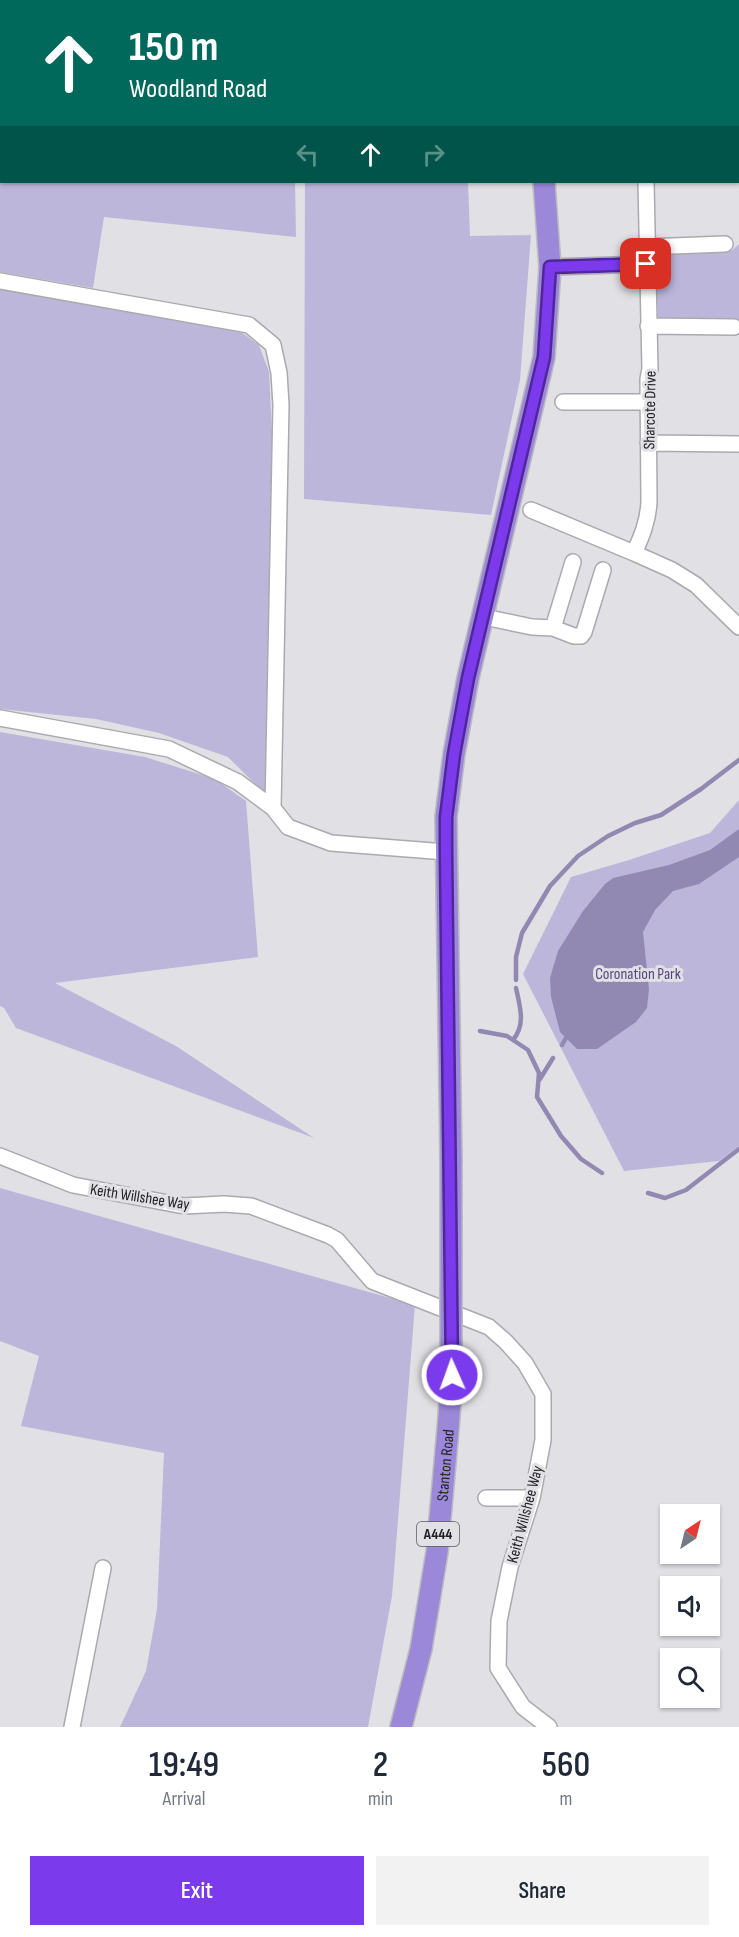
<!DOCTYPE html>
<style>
:root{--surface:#fff;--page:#f2f2f3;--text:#1f2937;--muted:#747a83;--accent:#7c3aed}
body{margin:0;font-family:"Sofia Sans Condensed",sans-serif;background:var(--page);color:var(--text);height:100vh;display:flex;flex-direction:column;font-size:22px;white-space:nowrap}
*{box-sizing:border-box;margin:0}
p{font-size:20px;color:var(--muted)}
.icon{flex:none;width:33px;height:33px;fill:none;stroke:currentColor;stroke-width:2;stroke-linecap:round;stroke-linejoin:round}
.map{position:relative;height:1727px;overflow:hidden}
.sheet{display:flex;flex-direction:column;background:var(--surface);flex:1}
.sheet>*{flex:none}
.hud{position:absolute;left:0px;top:0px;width:740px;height:183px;box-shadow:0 2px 4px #0004;background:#00695c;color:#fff;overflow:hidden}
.needle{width:39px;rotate:35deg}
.tools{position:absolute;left:660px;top:1504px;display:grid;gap:12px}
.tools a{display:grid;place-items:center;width:60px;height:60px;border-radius:0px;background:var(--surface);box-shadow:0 2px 4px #0004;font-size:30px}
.pin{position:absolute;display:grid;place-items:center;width:51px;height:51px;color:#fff;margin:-26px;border-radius:12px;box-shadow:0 3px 9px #0006}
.me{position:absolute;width:66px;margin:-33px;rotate:358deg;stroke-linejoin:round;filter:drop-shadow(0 0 4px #0008)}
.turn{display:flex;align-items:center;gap:21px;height:126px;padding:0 30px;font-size:27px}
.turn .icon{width:78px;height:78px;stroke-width:2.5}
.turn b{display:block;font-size:42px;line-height:51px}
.lanes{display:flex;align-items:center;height:57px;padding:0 30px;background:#0003;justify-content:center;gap:30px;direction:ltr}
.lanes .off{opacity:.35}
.eta{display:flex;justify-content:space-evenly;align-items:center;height:102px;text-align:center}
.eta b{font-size:36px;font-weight:600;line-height:42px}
.action{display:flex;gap:12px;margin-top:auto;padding:12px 30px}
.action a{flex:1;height:69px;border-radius:0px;background:var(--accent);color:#fff;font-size:24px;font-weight:600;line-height:69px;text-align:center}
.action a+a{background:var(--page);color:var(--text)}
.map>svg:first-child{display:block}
.green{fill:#bdb6db}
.water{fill:#9189b2}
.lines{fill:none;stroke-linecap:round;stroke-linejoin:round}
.stream{stroke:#9189b2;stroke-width:4.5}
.minor-casing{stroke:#aaaaae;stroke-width:18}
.highway-casing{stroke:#bdbdbd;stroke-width:24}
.minor{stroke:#fff;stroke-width:15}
.highway{stroke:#9c88d9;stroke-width:21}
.highway-bridge-casing{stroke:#bdbdbd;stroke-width:24;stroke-linecap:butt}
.highway-bridge{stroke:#9c88d9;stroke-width:21}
.route-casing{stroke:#51269a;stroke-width:15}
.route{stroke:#7c3aed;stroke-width:10}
.labels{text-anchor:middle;stroke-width:6;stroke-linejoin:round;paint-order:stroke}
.shield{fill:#e1e0e5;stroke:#5b5b5e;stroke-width:1.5}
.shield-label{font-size:15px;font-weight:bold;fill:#222224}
.street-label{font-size:16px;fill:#222224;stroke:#e1e0e5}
.park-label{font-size:16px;fill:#54467e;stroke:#e1e0e5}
</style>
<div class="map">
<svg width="739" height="1727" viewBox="0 0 739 1727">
<rect width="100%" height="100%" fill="#e1e0e5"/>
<path class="green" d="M0 0H289V1L2 2V182H295L296 237 104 217 93 288 0 272Z
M305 182H468L470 236 531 235 520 380 491 515 304 499Z
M739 244V322L658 321 655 251H731Z
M0 288 241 332 259 345 269 372 275 493 266 795 228 757 159 733 96 719 0 709Z
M0 732 145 757 215 779 246 801 258 957 55 983 176 1046 314 1138 16 1028 4 1008 0 1006Z
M739 800V1146L719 1161 624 1171 523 974 571 877 629 860 710 833Z
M0 1188 415 1305 392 1596 368 1727H120L146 1671 157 1609 164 1453 21 1426 39 1356 0 1341Z"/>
<path class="water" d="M739 829V857L699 884 673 891 655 910 643 932 649 989 647 1008 636 1022 597 1049H577L560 1032 551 997 550 978 558 951 583 911 605 884 613 878 669 865 710 850Z"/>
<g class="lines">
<path class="stream" d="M516 980V957L522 933 550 886 578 856 608 836 635 823 661 815 701 789 739 760
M480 1031 507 1036 528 1050 539 1073 537 1097 561 1136 581 1159 602 1173
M513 1040C526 1024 520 1007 516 988
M562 1045 566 1038
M540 1079 553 1058
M648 1193 665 1198 686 1190 739 1149"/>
<g class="minor-casing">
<path id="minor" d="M652 0V2
M449 2V0
M646 247 725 244
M550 267 647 264
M0 281 249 325 273 345 279 373 281 405 273 808
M648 326 734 327
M563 402H648
M648 443 739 444
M531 510 634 553C642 536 648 521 649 502L648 379 650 369 646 182
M634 553 672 570 696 585 739 627
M484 617 532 627 553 628 573 562
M553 628 574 636H581L584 632 603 570
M0 718 169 749 238 782 273 808 288 827 331 843 446 852
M0 1156 73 1185 184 1206 224 1204 251 1206 328 1235 337 1240 372 1281 489 1327 506 1342 525 1363 543 1394V1440L532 1498 510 1567 499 1621 498 1668 523 1707 549 1727
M486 1498H532
M72 1727 103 1568"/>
</g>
<g class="highway-casing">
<g id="highway">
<path d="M527 0 528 2"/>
<path d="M451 1160 446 817 454 754 468 678 544 357 550 267 544 182"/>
<path id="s1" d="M401 1727 421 1649 437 1552 448 1429 452 1375 451 1338"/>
</g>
</g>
<use href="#minor" class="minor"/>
<use href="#highway" class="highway"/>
<g class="highway-bridge-casing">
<path id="highway-bridge" d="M451 1338V1160"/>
</g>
<use href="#highway-bridge" class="highway-bridge"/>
</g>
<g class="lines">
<g class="route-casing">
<path id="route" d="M452 1375 446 852V817L454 754 468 678 544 357 550 267 646 264"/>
</g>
<use href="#route" class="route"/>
</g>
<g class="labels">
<rect class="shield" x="417" y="1522" width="42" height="24" rx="4.5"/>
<g class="shield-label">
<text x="438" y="1539">A444</text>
</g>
<g class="street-label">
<text transform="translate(649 410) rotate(-89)" y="6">Sharcote Drive</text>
<text transform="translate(140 1196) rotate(9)" y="6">Keith Willshee Way</text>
<text dy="6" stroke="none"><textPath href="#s1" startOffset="266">Stanton Road</textPath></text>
<text transform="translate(524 1514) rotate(-75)" y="6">Keith Willshee Way</text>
</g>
<g class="park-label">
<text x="638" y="979">Coronation Park</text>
</g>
</g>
</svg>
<div class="tools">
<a><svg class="needle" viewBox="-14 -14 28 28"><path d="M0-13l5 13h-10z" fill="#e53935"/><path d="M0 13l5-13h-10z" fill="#747a83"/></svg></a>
<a><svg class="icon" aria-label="sound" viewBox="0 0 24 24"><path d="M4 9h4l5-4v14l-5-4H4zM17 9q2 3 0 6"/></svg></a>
<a><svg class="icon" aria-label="search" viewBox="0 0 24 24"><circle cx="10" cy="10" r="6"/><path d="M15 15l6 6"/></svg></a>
</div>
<div class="pin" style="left:646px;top:264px;background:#d93025"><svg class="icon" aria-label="arrive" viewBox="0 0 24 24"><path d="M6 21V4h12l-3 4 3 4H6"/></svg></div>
<svg class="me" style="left:452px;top:1375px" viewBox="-20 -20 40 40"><circle r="17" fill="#7c3aed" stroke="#fff" stroke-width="3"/><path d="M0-11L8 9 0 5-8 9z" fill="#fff"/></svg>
<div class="hud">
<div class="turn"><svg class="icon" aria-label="ahead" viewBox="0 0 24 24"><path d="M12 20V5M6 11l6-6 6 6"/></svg><div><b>150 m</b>Woodland Road</div></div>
<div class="lanes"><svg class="icon off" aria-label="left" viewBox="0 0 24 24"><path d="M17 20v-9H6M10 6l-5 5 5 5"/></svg><svg class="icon" aria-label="ahead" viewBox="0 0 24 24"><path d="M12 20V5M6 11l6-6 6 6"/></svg><svg class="icon off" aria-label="right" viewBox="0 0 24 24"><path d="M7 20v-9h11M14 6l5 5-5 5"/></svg></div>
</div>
</div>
<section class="sheet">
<div class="eta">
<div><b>19:49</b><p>Arrival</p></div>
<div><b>2</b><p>min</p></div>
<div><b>560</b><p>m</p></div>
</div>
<div class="action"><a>Exit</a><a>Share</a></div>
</section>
